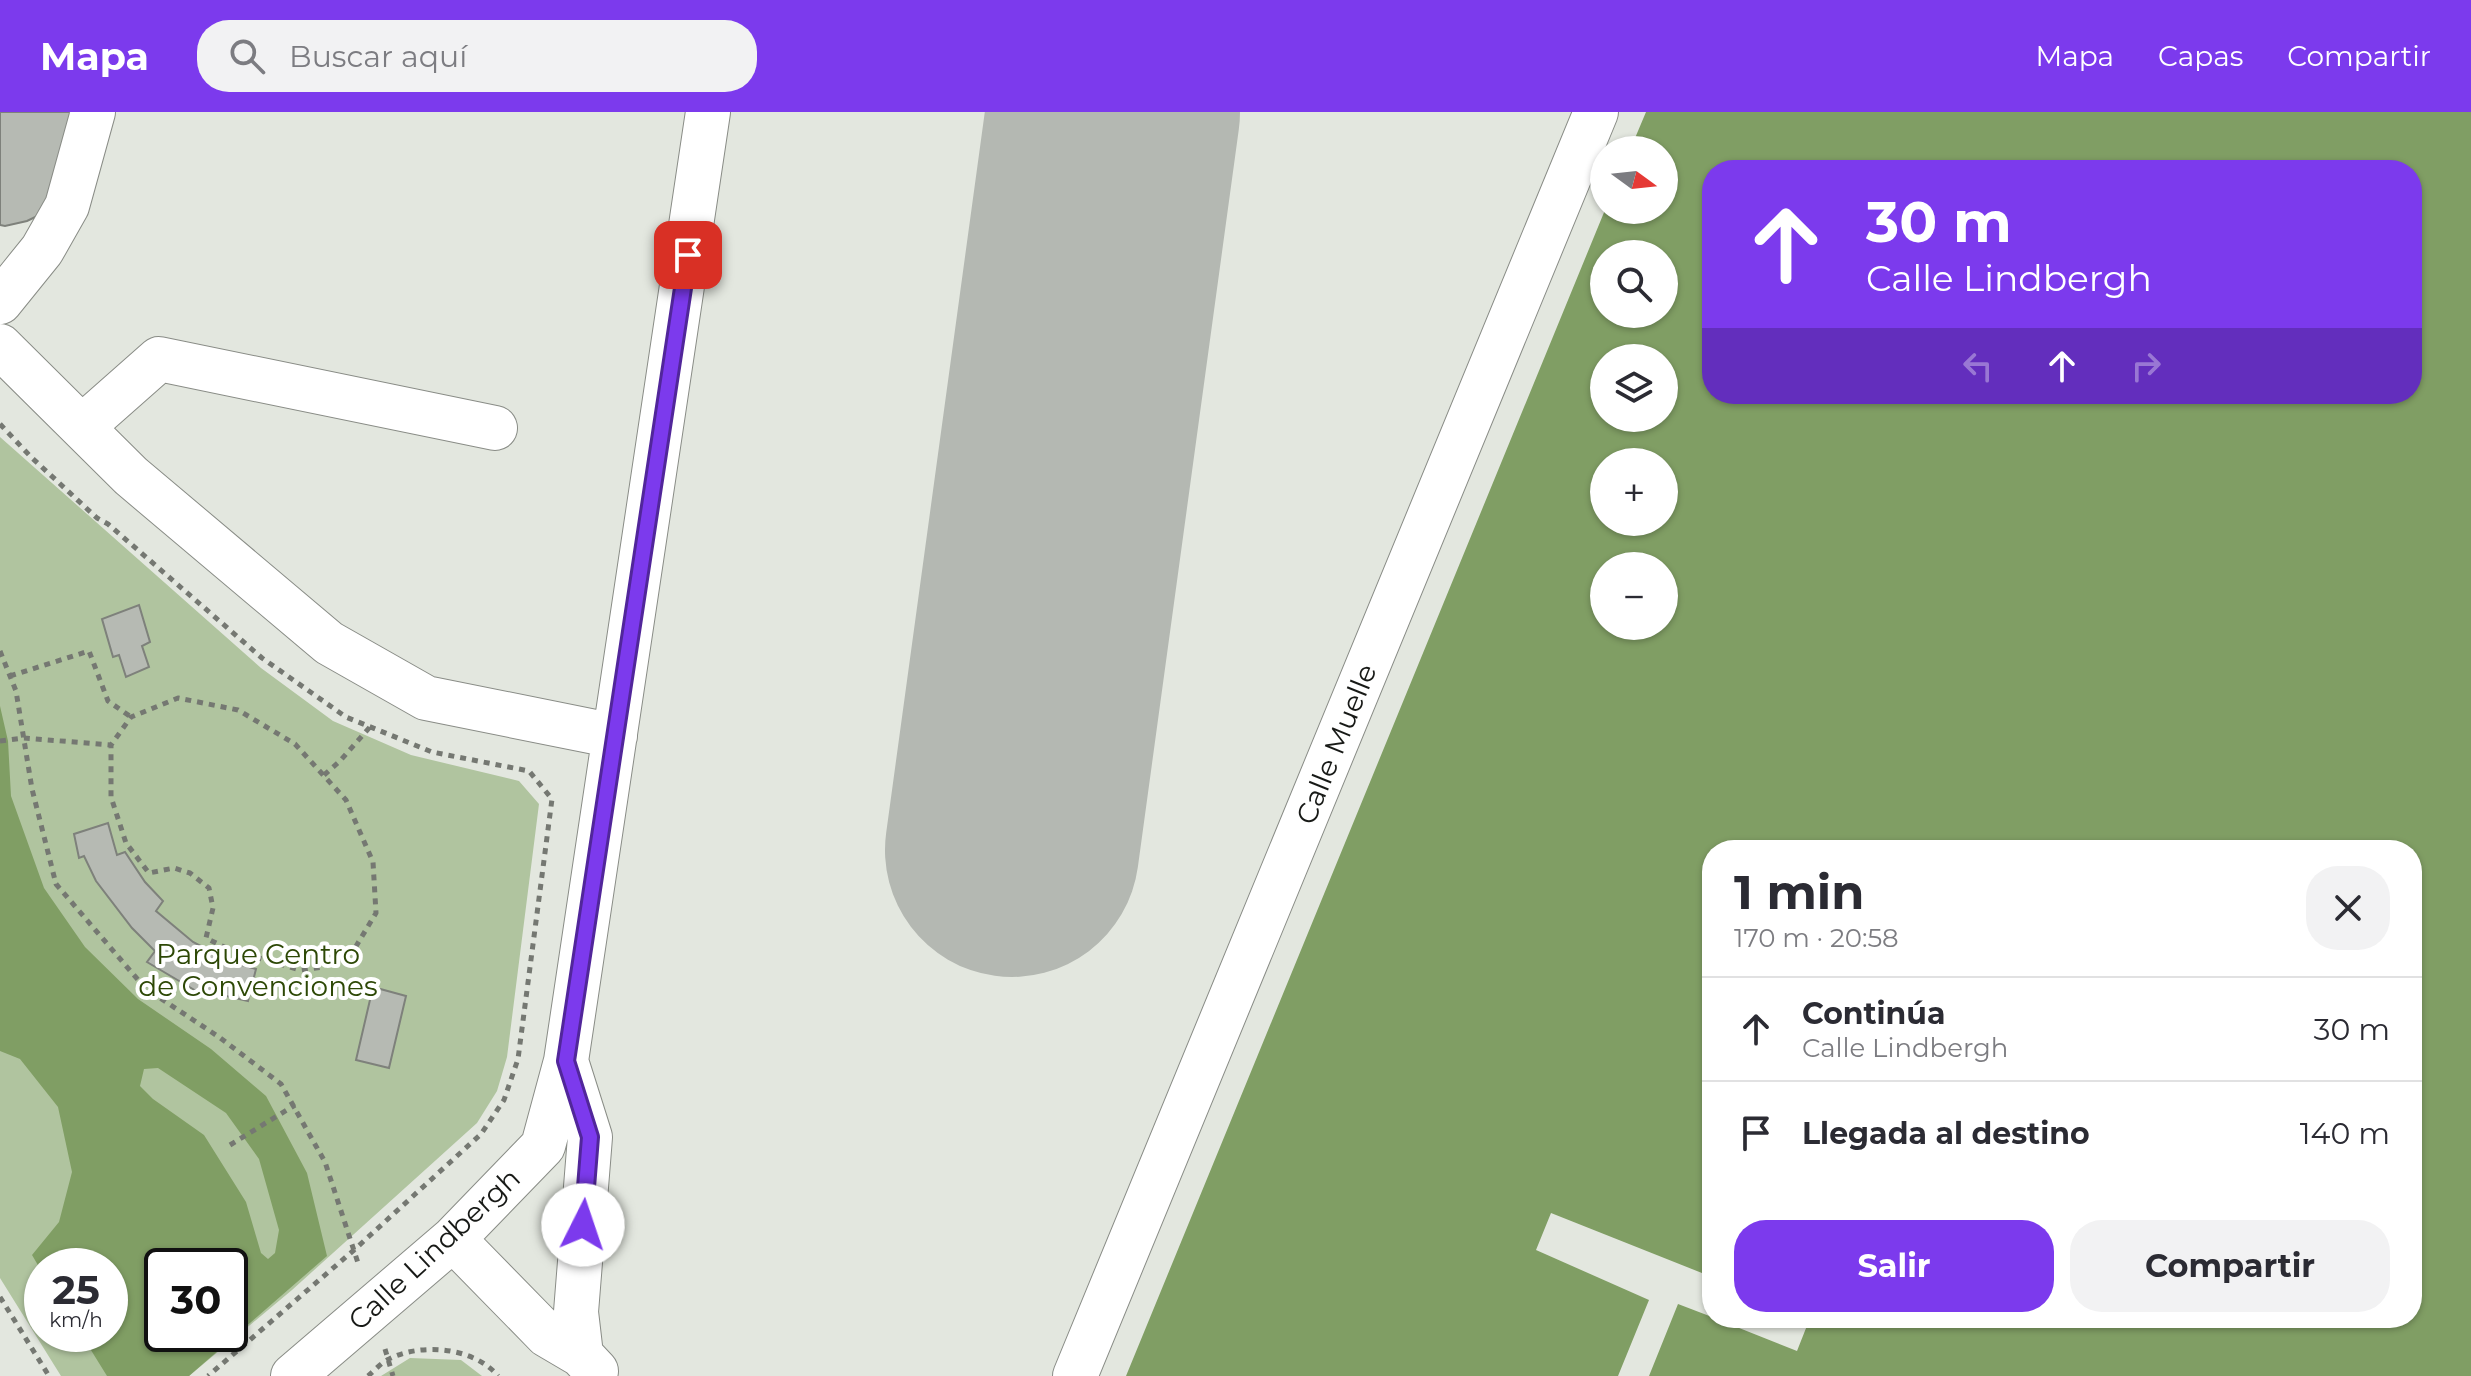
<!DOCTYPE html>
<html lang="es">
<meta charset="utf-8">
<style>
:root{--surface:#fff;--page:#f2f2f3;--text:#2b2b33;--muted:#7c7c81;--line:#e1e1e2;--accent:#7c3aed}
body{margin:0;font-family:Montserrat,sans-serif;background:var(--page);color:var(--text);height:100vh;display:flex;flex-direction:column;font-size:30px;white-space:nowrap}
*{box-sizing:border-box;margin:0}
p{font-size:26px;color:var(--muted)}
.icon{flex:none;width:44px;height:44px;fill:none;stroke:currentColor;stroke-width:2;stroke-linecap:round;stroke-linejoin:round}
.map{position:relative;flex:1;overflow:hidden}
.sheet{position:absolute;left:1702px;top:728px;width:720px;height:488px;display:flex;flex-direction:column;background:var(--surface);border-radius:32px;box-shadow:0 2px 6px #0004}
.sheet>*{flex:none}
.top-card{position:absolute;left:1702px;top:48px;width:720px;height:244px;border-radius:32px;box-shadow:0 2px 6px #0004;background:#7c3aed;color:#fff;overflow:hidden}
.needle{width:52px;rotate:105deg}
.fabs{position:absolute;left:1590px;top:24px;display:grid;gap:16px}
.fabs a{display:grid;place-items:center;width:88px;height:88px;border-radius:50%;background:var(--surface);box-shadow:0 2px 6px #0004;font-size:40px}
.speed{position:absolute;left:24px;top:1136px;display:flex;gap:16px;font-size:40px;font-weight:700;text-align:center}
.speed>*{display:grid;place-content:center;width:104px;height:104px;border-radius:50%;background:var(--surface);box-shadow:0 2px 6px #0004;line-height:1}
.speed small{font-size:20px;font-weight:400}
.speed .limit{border:4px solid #111;border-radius:12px;background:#fff;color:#111}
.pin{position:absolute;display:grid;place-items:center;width:68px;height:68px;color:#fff;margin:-34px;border-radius:16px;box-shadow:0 4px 12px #0006}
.me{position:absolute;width:88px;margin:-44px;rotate:4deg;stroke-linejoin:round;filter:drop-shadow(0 0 6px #0008)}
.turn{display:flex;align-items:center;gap:28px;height:168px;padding:0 32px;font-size:36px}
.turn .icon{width:104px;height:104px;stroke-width:2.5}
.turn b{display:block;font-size:56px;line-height:68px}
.lanes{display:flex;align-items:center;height:76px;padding:0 32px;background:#0003;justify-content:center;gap:40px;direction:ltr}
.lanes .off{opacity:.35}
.round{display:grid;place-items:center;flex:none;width:84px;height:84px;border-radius:32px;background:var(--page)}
.overview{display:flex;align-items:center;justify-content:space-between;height:136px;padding:0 32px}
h1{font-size:48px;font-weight:700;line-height:60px}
.button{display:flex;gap:16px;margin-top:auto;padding:16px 32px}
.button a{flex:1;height:92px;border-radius:32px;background:var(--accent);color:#fff;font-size:32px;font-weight:700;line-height:92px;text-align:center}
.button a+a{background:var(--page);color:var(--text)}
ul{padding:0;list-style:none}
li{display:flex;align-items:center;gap:24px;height:104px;padding:0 32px;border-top:2px solid var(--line)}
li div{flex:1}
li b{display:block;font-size:30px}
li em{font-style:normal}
header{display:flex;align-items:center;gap:48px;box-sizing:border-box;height:112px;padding:0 40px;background:var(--accent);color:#fff}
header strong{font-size:38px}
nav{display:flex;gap:44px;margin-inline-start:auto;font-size:28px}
.search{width:560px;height:72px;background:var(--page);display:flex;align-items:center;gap:20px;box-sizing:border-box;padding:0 28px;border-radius:32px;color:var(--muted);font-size:30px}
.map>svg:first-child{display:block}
.green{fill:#b0c49f;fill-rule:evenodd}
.water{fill:#809e64;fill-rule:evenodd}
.pier{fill:#e3e7df}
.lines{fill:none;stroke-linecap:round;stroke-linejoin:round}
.runway{stroke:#b4b8b2;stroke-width:254}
.building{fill:#b6bab3;stroke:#7e817b;stroke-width:2}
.minor-casing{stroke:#898c86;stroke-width:46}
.path{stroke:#757872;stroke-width:5;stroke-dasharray:6 6;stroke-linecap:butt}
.minor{stroke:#fff;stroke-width:44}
.route-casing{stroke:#51269a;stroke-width:20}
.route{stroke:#7c3aed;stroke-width:14}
.labels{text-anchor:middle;stroke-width:8;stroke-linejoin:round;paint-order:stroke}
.street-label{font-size:28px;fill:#171916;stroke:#fff}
.park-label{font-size:28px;fill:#2d4806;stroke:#fff}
</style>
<header>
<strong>Mapa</strong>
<div class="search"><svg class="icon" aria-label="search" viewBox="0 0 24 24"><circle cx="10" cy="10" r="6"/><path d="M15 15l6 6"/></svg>Buscar aquí</div>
<nav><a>Mapa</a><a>Capas</a><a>Compartir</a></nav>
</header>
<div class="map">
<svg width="2471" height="1264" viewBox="0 0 2471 1264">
<rect width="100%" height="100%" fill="#e3e7df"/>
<path class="green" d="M0 325 261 556 333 609 411 643 519 669 539 692 507 945 497 979 477 1011 292 1178 189 1264H61L0 1166ZM42 1154H110V1222H42ZM162 1154H230V1222H162Z
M410 1246 461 1248 482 1264H381Z"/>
<path class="water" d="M1646 0H2471V1264H1126L1605 98H1664V38H1630ZM1712 58H2412V282H1712ZM1604 142H1664V202H1604ZM1604 246H1664V306H1604ZM1604 350H1664V410H1604ZM1604 454H1664V514H1604ZM1712 738H2412V1206H1712Z
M0 594 8 629 11 684 44 776 85 835 138 887 211 937 266 984 307 1061 327 1144 189 1264H107L81 1222H110V1154H42V1160L32 1143 59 1110 72 1060 58 995 20 947 0 939ZM158 956 226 1001 259 1047 279 1118 275 1141 268 1147 261 1141 246 1090 204 1023 153 987 140 974 144 957ZM162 1154H230V1222H162Z"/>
<path class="pier" d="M1551 1101 1712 1165V1205L1678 1192 1649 1264H1618L1649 1188 1536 1138Z
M1714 1206H1810L1797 1239Z"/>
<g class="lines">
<path class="runway" d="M1012 738 1113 0"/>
</g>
<path class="building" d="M0 0H79L52 97 27 109 5 114 0 113Z
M139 493 150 530 142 534 149 555 126 565 119 543 113 545 102 507Z
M108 711 117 743 125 740 145 770 163 789 156 799 193 830 231 850 256 857 248 889 226 884V879L216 873 208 886 147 850 155 839 132 816 96 769 84 744 79 746 74 722Z
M373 875 406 884 389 956 356 948Z"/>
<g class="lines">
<g class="minor-casing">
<path id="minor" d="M0 190 42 138 67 94 93 0
M0 234 131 364 329 531 426 586 615 624
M82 315 159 247 495 316
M566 949 590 1025 576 1200 581 1243
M453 1127 547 1223 581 1243 596 1259
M293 1264 453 1127 543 1034 566 949 708 0
M1075 1264 1596 0"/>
</g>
<path class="path" d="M0 312 31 345 97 406 108 412 262 546 346 605 432 640 529 659 552 687 518 947 504 988 481 1022 354 1138 208 1264
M0 539 16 579 32 677 56 772 145 876 219 925 281 972 325 1050 359 1154
M10 564 89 539 108 589 131 605
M0 629 24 626 111 633 131 605 178 586 238 598 295 632 346 688 373 750 376 801 355 836 323 855 300 858 228 837 206 826 213 796 209 776 190 761 174 756 149 761 126 731 111 685V633
M324 663 340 649 370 615
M230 1033 295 993
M0 1185 49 1264
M385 1237 393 1264
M368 1264C374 1259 381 1251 387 1248 420 1230 474 1235 498 1264"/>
<use href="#minor" class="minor"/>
</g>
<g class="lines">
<g class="route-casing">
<path id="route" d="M583 1113 590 1025 566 949 688 143"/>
</g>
<use href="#route" class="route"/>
</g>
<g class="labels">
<g class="street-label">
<text transform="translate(1336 632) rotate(-68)" y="10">Calle Muelle</text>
<text transform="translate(434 1137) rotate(-43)" y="10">Calle Lindbergh</text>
</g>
<g class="park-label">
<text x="258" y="852">Parque Centro<tspan x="258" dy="32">de Convenciones</tspan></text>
</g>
</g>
</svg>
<div class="fabs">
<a><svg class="needle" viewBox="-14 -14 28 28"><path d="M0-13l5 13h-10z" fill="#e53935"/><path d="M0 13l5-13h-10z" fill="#7c7c81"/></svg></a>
<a><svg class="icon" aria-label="search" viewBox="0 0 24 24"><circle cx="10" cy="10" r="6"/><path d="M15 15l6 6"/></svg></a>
<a><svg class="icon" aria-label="layers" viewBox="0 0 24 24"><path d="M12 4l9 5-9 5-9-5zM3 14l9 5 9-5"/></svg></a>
<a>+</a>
<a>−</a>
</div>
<div class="speed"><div>25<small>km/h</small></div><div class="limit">30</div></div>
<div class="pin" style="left:688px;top:143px;background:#d93025"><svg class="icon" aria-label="arrive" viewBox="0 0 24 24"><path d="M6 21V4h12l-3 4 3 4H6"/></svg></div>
<svg class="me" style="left:583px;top:1113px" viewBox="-20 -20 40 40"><circle r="19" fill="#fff"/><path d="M0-13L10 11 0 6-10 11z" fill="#7c3aed"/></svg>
<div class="top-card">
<div class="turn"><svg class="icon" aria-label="ahead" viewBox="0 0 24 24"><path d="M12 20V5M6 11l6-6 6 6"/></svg><div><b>30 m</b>Calle Lindbergh</div></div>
<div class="lanes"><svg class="icon off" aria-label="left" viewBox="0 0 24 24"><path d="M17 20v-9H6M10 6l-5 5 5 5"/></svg><svg class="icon" aria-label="ahead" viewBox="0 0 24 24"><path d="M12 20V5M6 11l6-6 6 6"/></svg><svg class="icon off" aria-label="right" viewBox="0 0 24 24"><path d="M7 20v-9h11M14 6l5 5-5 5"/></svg></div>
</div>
<section class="sheet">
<div class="overview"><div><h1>1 min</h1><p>170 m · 20:58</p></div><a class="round"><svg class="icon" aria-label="close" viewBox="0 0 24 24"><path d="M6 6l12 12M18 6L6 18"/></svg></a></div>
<ul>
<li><svg class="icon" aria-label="ahead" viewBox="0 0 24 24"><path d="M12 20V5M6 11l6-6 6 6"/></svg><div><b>Continúa</b><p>Calle Lindbergh</p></div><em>30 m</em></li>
<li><svg class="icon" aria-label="arrive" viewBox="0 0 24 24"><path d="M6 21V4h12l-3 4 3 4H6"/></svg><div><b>Llegada al destino</b></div><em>140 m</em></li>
</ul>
<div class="button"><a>Salir</a><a>Compartir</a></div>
</section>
</div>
